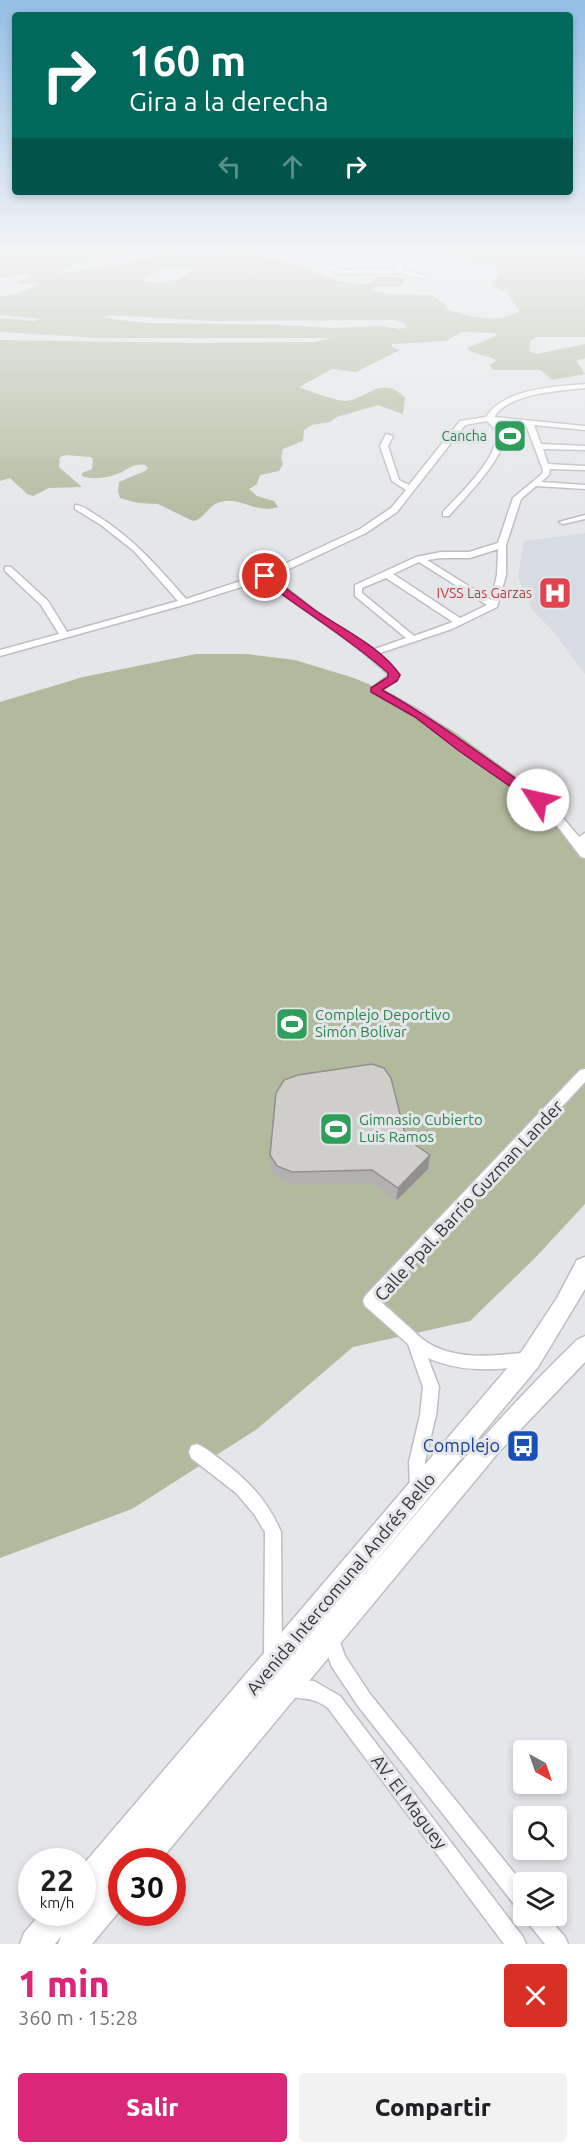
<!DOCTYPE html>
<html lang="es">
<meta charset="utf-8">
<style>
:root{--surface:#fff;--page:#f2f2f2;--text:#202124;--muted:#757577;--accent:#db2777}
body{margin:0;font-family:Ubuntu,sans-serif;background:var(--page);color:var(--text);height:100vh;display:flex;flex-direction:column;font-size:22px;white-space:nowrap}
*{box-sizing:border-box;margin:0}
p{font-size:20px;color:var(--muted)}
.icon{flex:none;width:33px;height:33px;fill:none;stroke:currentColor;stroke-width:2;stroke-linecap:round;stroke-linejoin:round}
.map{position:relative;height:1944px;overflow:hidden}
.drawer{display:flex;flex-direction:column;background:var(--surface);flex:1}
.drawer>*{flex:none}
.banner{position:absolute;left:12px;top:12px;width:561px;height:183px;border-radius:6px;box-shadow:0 3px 9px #0003;background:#00695c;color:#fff;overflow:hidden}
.needle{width:39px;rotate:140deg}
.tools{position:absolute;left:513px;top:1740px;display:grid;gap:12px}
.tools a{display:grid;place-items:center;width:54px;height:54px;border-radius:6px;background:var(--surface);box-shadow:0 3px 9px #0003;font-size:30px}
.speed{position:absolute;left:18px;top:1848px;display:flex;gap:12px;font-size:30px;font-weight:700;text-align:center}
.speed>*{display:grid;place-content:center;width:78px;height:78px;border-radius:50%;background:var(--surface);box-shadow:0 3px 9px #0003;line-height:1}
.speed small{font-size:15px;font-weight:400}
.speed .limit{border:9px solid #d22;background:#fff;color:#111}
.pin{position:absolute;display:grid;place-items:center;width:51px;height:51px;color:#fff;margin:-26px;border:3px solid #fff;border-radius:50%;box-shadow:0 2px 6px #0007}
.me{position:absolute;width:66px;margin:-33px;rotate:305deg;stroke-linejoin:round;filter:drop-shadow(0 0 4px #0008)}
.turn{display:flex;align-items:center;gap:21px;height:126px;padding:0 18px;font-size:27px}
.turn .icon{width:78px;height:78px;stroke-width:2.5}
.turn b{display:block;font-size:42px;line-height:51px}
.lanes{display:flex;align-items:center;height:57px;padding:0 18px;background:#0003;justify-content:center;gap:30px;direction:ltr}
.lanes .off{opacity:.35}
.round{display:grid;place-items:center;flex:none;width:63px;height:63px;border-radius:6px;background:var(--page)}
.overview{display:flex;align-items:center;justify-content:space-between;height:102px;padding:0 18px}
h1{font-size:36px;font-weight:800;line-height:45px;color:var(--accent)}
.button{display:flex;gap:12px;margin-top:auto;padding:12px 18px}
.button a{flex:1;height:69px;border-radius:6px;background:var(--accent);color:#fff;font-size:24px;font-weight:800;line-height:69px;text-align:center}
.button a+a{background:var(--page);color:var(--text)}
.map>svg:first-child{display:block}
.built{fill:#d7dbe4}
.green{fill:#b2ba9e;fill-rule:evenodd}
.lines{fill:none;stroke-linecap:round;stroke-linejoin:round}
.street-casing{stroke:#bcbec1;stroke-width:3}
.secondary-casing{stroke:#bcbec1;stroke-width:3}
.street{fill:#fff;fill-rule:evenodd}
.secondary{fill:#fff;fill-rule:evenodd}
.wall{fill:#b3b1af}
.shaded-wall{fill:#92908e}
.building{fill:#d0cecb;stroke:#92908e;stroke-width:1.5}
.route{fill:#db2777;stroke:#8e194d;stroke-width:1.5}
.labels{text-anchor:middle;stroke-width:6;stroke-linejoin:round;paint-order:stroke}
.far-leisure-label{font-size:14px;fill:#27864d;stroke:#e5e6e9;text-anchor:end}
.far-health-label{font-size:14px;fill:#be3a42;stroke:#e5e6e9;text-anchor:end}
.leisure-label{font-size:15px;fill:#27864d;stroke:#e5e6e9;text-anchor:start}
.near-street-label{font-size:18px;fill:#353637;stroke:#e5e6e9}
.near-transit-label{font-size:18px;fill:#164399;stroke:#e5e6e9;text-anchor:end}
</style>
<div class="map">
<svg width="585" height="1944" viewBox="0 0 585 1944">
<rect width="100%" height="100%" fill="#e5e6e9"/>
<path class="built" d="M585 533V674L553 631 532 610 518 577 524 541Z"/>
<path class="green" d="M0 251H173L199 256 227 251 251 253 286 261 335 280 351 283 367 284 374 281 376 277 384 276 403 278V285L400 286H377L373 290 389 294 431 295 446 305 447 309C471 318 496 323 519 312 517 304 510 301 508 293L492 287V281L498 278 496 266 430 251H585V337H536L530 341 529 351 537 354 585 344V358L576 361 585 374 552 380 541 370H493L490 365 496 361 495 359 472 352 467 348 496 336 495 333 461 332 446 341 392 344V347L400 350 356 372 332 369 299 387C309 391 334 400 344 401 367 401 381 373 405 398L403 414 378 405 337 417 330 422 312 425 304 430 303 441 283 449 281 458 283 464 279 471 260 475 257 484 249 489 257 496 274 501 278 507C257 514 244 499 225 501 207 503 207 518 193 521L158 504 138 503 120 498 118 491 119 482 145 471 148 468 145 465C132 463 128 470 117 474 108 478 91 480 82 476V473L92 469 93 459 90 457 66 455 60 457 59 467 82 487 49 488 33 496 27 494 10 478 0 481V340L199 343 314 342 331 338H101L0 332V318L33 321 42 319 0 315V296C12 296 30 289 40 283L16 284 29 277 30 275C19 272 10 276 0 279ZM153 252 158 255C149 260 68 274 60 272 75 258 93 262 110 259 125 256 138 251 153 252ZM168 268 193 269C185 281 156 286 143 280L145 277ZM109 315 213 321 394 320 404 323 407 327 399 329 382 326 333 328 284 325 147 323 103 318Z
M196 654H247L295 660 354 678 394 695 453 731 551 802 585 843V1204L535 1258 470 1321 353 1347 257 1429 132 1509 0 1558V702L83 677Z"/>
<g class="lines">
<g class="street-casing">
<path id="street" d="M293 251H300L340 270 396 269 397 263 390 251H396L403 263 402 270 427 276 424 278 399 273 339 274Z
M585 384V388C559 391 509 393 494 417L585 426V430L534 425 541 444 585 446V450L543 449 548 464 585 466V470L550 469 549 475 541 482 585 485V489L536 486 521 499 506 545V575L497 607 452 629 377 654 400 675 382 690 422 712 467 747 553 806 579 837 585 833V858L581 857 545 810 459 751 416 716 372 692V688L389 675C351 639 305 612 264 580L187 604 0 656V650L59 634 41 605 5 571V567H11L48 601 67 632 178 601 134 551 101 525 75 509V505C83 505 89 511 96 515 132 537 158 567 186 599L265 573 360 529 391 508 406 490 392 481 380 446 386 434 393 436 388 446 399 480 409 485 460 421 486 417C505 388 554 387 585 384ZM487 421C491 425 495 428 496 433 500 456 458 496 443 512V516H449C464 498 506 458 504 434 503 429 500 426 497 422L526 425 543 470 542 474 513 498 498 543 469 552H441L416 557 355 585V596L406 638 372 650 313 609 272 577 366 533 397 512 465 425ZM498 549 497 575 491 600 427 560 441 558H470ZM419 562 487 605 460 618 393 574ZM386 578 453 622 414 636 362 593V588Z
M585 515V519L563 524 559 522Z
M585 1069V1082L380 1301C394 1313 408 1326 421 1338 451 1362 494 1356 529 1352L534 1354 537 1359 534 1364 529 1366C494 1370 461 1373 428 1358L439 1387 436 1415 425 1462 426 1488 424 1494 418 1496 412 1494 410 1488 409 1462 420 1415 423 1387 408 1344 365 1306 363 1301 365 1296 580 1070Z
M197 1444C206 1448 213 1454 221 1460 248 1480 268 1501 281 1532L282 1658 279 1664 273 1667 267 1664 264 1658 265 1532 254 1514 236 1493 191 1458 189 1452 191 1446Z
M330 1628 336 1631 345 1656 370 1694 524 1885V1911L517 1908 358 1706 332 1667 321 1637 324 1631Z
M290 1679 314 1681 340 1696 523 1937 526 1944H504L328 1708C309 1694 301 1702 284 1694L281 1688 284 1682Z
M525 1916H547L565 1937 568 1944H545L528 1923Z"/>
</g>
<g class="secondary-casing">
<path id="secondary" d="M585 1257V1289L538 1367 329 1617C409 1522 488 1426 577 1340L585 1336V1362L498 1453 159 1862H126L127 1858 122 1862 115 1872 122 1869V1908L92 1944H58L61 1936 55 1944H20L24 1933 42 1912H77L74 1919 79 1912H82V1909L89 1901 82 1904V1866L522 1351 557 1298 577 1260Z"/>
</g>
<use href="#street" class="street"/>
<use href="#secondary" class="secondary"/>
</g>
<path class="wall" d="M406 1138 430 1155 428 1169 396 1201 371 1183 292 1185 278 1179 270 1168V1155Z"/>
<path class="shaded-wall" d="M430 1155 428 1169 396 1201 398 1188Z"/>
<path class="building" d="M372 1064 384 1068 391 1078 406 1138 430 1155 398 1188 372 1170 292 1172 277 1166 270 1155 276 1093 284 1080 298 1075Z"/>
<linearGradient id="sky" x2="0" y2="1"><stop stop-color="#93bee6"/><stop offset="0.48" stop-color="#f3f4f5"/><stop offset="1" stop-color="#f3f4f5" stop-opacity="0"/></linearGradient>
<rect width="585" height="523" fill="url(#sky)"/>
<path class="route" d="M261 574H268C284 587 300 599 316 611 344 630 381 647 400 675L397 681 382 690C439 721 489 761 542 797V803H534L459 751 415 717 371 692V688L388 677V673C349 638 303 611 261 579Z"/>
<defs>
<g id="stadium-square" transform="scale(1.725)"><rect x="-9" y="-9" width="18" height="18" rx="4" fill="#2e9e5b" stroke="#e5e6e9"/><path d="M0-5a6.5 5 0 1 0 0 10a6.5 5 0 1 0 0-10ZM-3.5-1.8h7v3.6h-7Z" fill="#fff"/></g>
<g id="hospital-square" transform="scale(1.725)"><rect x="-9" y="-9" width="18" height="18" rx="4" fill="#e0444e" stroke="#e5e6e9"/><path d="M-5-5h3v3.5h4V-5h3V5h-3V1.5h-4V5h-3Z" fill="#fff"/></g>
<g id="bus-square" transform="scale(1.725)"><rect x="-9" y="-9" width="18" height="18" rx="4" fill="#1a4fb4" stroke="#e5e6e9"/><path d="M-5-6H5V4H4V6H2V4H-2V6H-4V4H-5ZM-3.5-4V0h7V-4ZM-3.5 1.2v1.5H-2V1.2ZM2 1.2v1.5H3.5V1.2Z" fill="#fff"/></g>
</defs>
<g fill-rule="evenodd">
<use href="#stadium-square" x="510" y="436"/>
<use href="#hospital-square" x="555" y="593"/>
<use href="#stadium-square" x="292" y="1024"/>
<use href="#stadium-square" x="336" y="1129"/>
<use href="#bus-square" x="523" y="1446"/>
</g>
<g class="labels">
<g class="far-leisure-label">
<text x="487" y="441">Cancha</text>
</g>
<g class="far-health-label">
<text x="532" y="598">IVSS Las Garzas</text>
</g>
<g class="leisure-label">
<text x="315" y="1020">Complejo Deportivo<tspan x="315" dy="17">Simón Bolívar</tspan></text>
<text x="359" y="1125">Gimnasio Cubierto<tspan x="359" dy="17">Luis Ramos</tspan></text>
</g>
<g class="near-street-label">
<text transform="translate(469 1201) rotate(-47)" y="6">Calle Ppal. Barrio Guzman Lander</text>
<text transform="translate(341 1584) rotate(-50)" y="6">Avenida Intercomunal Andrés Bello</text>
<text transform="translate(409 1802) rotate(53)" y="6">AV. El Maguey</text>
</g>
<g class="near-transit-label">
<text x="500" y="1452">Complejo</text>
</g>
</g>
</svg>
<div class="tools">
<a><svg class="needle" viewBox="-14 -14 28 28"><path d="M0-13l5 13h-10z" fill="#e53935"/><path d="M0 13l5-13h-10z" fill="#757577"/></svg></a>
<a><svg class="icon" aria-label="search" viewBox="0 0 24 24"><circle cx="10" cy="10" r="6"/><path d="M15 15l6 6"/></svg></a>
<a><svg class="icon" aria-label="layers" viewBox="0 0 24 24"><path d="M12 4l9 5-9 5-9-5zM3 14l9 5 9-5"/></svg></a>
</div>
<div class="speed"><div>22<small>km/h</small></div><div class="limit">30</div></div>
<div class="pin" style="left:265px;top:576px;background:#d93025"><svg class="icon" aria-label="arrive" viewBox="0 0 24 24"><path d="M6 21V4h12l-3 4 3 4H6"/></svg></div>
<svg class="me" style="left:538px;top:800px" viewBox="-20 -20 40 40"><circle r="19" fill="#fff"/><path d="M0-13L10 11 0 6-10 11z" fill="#db2777"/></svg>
<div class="banner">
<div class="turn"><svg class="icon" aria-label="right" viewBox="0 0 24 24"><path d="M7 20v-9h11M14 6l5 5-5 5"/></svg><div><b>160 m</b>Gira a la derecha</div></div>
<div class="lanes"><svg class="icon off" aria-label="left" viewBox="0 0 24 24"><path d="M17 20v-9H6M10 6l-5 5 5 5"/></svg><svg class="icon off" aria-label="ahead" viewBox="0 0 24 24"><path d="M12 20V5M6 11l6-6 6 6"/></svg><svg class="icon" aria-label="right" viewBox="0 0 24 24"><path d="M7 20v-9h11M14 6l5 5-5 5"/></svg></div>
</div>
</div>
<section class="drawer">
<div class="overview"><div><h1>1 min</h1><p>360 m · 15:28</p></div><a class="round" style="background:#d93025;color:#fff"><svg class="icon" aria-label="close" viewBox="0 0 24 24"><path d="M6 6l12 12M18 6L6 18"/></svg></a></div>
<div class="button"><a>Salir</a><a>Compartir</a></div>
</section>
